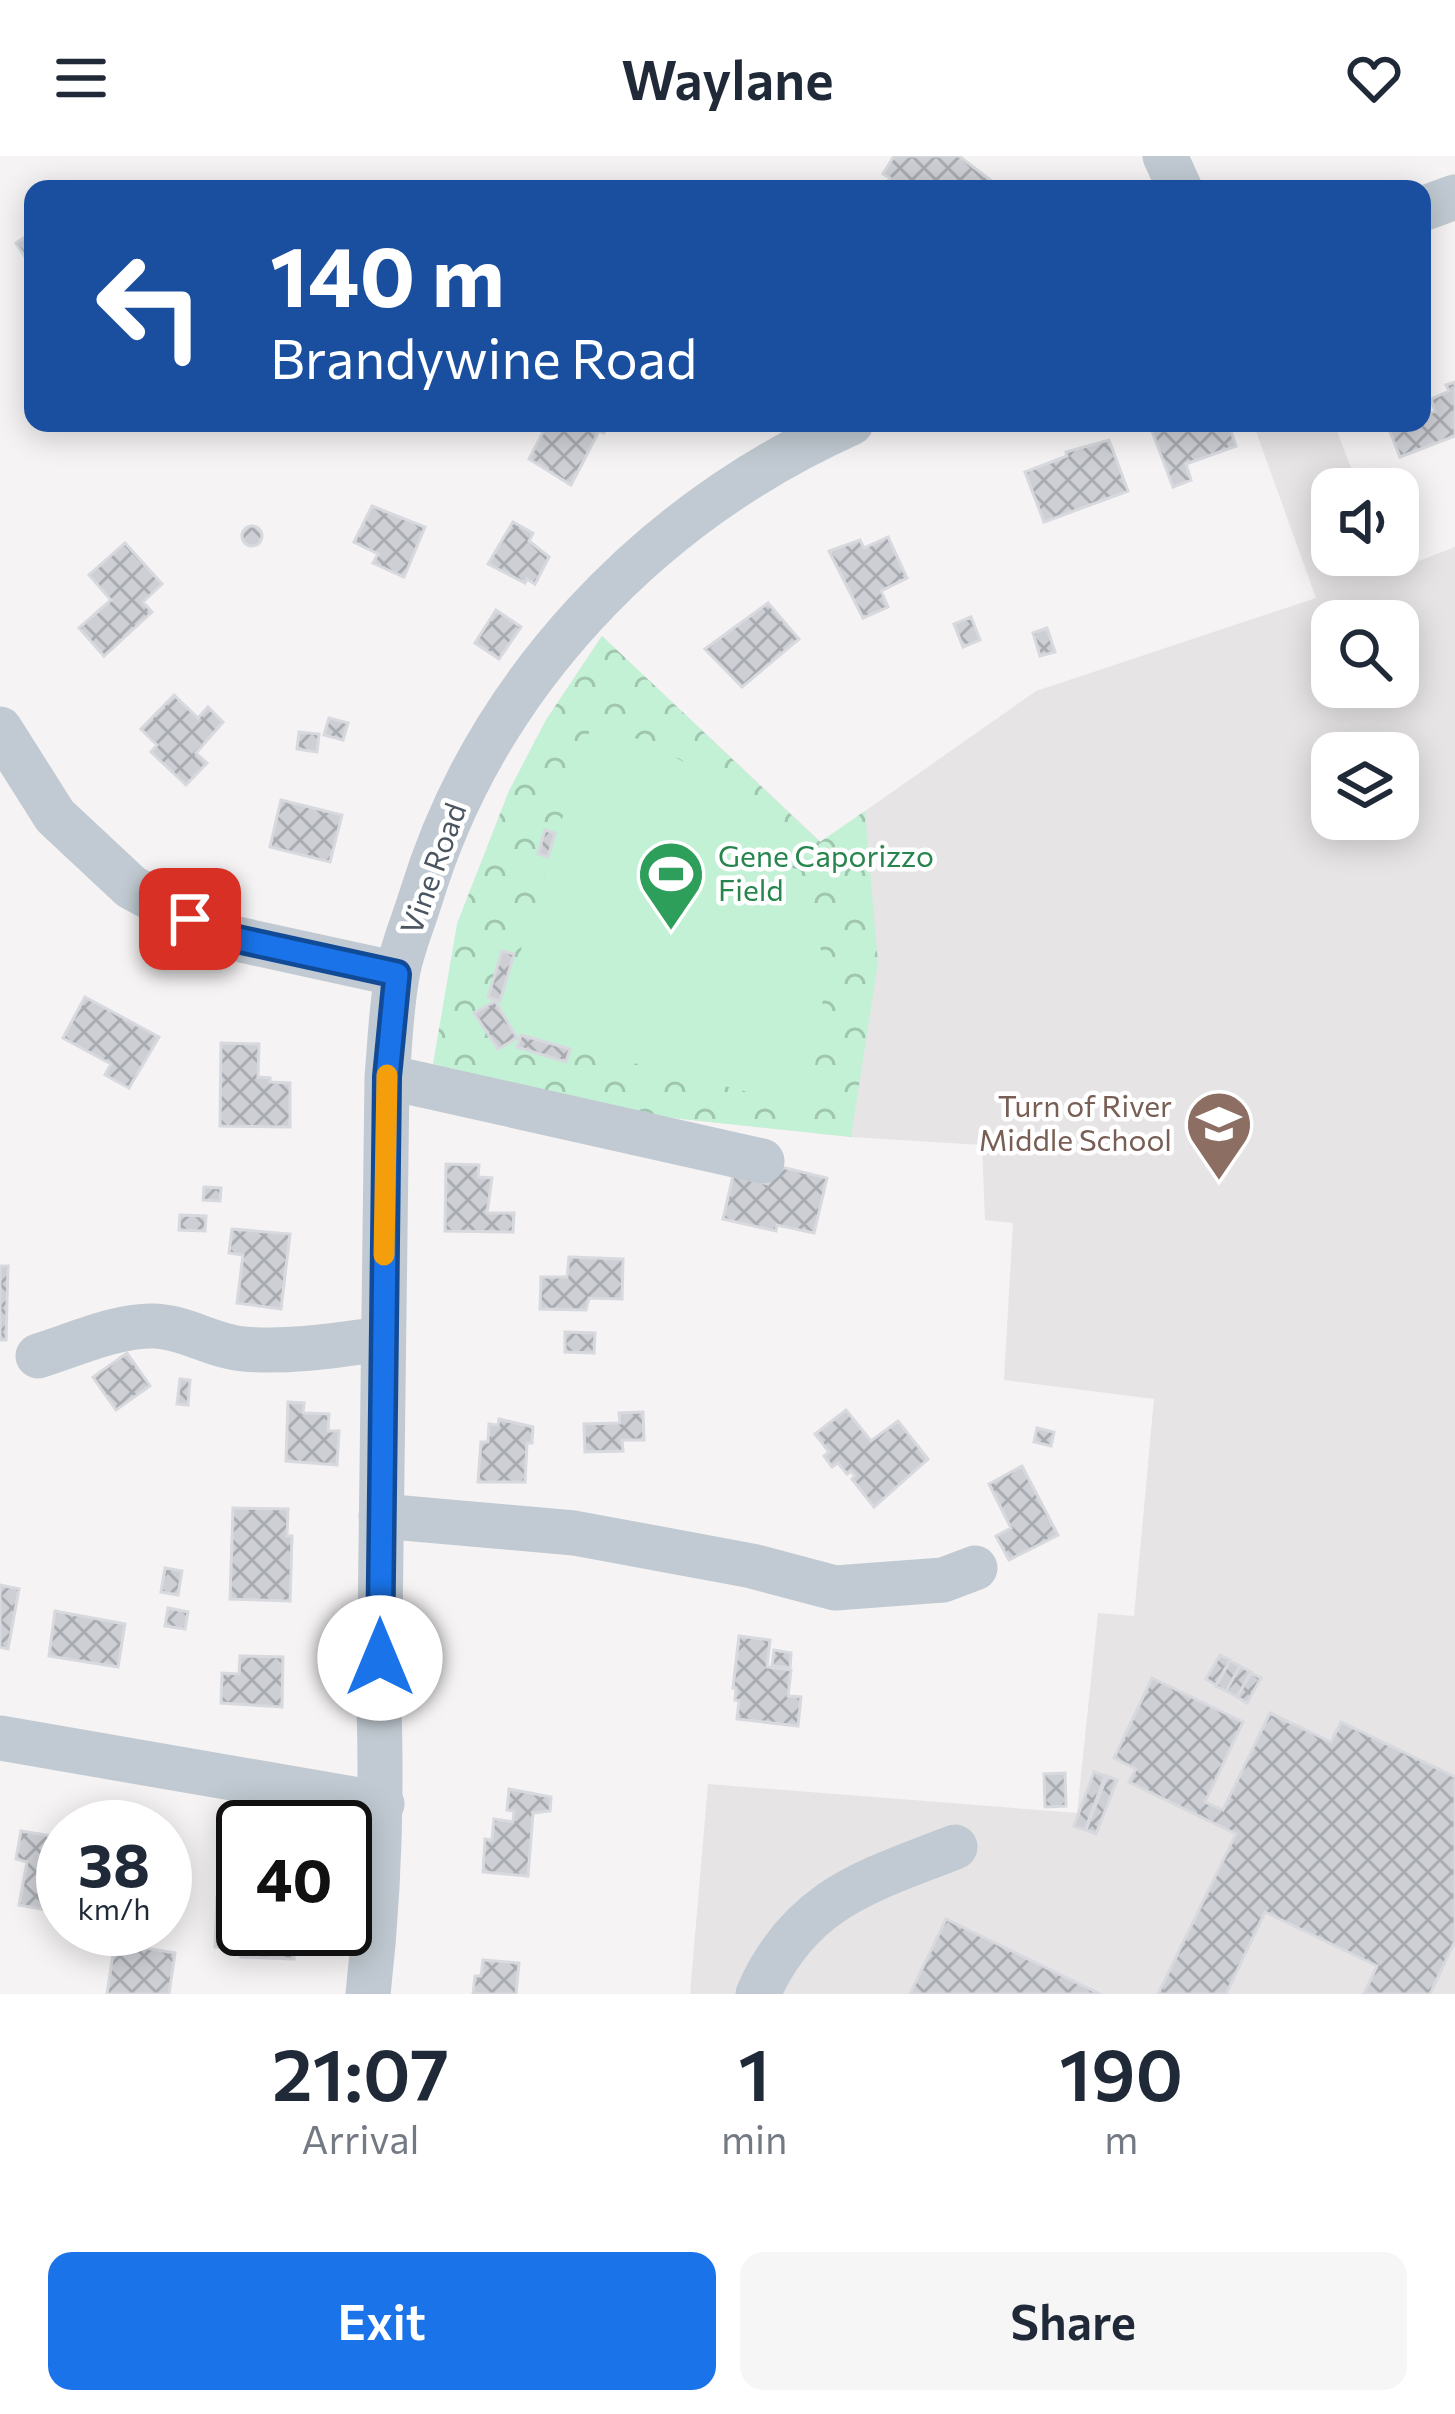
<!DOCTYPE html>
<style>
:root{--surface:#fff;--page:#f6f6f7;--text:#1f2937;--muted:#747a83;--accent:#1a73e8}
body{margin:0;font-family:Commissioner,sans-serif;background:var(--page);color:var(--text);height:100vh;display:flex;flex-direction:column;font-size:45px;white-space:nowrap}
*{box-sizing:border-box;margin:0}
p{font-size:39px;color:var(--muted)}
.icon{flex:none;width:66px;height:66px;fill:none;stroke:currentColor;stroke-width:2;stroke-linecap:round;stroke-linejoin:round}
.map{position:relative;height:1838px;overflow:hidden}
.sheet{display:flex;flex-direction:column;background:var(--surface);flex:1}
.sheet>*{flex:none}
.guide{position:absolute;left:24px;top:24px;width:1407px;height:252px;border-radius:24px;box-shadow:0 6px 30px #0003;background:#1a4fa0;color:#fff;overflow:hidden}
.fabs{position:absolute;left:1311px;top:312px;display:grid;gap:24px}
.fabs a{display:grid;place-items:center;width:108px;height:108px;border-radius:24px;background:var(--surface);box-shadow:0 6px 30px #0003;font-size:60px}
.speed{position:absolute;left:36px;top:1644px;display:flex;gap:24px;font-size:60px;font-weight:700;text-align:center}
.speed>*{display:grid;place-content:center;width:156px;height:156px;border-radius:50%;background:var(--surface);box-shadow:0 6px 30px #0003;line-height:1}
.speed small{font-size:30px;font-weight:400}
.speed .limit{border:6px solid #111;border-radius:18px;background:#fff;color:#111}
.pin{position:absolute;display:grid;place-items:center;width:102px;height:102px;color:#fff;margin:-51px;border-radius:24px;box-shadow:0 6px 18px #0006}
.me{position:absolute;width:132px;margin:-66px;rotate:0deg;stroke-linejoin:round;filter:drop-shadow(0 0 9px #0008)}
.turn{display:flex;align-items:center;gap:42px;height:252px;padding:0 48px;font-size:54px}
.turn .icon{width:156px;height:156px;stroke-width:2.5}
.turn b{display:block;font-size:84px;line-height:102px}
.eta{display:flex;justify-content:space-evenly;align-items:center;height:204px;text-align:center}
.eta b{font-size:72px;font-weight:600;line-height:84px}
.action{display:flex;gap:24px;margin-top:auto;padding:24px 48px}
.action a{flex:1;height:138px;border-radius:24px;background:var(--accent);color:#fff;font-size:48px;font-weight:600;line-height:138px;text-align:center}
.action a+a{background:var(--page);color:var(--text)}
header{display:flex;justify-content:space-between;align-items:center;height:156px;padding:0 48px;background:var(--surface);font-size:54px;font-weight:600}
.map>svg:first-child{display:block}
.education{fill:#e6e4e5;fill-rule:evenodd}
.park{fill:url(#park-crowns)}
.pitch{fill:#c3f1d5}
.building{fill:url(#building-cross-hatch);stroke:#d7d9de;stroke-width:3}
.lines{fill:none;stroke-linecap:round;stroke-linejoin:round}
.minor{stroke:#c1cad2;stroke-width:45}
.route-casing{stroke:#114b97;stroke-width:30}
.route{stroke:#1a73e8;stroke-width:21}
.slow{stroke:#f59e0b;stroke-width:21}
.labels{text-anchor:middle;stroke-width:9;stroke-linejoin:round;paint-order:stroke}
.leisure-label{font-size:30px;fill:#27864d;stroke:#fff;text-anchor:start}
.street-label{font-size:30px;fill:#4a5661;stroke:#fff}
.education-label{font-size:30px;fill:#785e54;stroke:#fff;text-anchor:end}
</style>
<header><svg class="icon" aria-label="menu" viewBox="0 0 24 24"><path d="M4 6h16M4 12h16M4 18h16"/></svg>Waylane<svg class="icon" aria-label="heart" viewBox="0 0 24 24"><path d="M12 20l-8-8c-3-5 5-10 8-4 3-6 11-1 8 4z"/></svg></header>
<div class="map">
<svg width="1455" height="1838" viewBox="0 0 1455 1838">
<defs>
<pattern id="park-crowns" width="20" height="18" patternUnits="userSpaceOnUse" patternTransform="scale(3)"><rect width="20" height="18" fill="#c3f1d5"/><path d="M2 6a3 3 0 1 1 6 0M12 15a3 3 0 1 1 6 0" fill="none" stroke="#a0c6b0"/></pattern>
<pattern id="building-cross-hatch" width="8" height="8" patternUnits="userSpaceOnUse" patternTransform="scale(3)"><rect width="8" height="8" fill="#cdcfd5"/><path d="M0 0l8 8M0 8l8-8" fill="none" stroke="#a8abb0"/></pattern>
</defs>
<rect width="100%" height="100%" fill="#f5f3f3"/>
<path class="education" d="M1253 267H1334L1359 333H1332V399H1383L1390 416 1455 391V1838H690L708 1628 1077 1657 1098 1457 1134 1460 1154 1243 1004 1224 1013 1067 985 1064 982 989 851 981 617 956 457 768 509 635 546 564 602 480 821 686 1036 535 1316 442ZM1332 465H1398V531H1332ZM1332 597H1398V663H1332Z"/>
<path class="park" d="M602 480 820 686 865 655 878 807 851 981 617 956 433 908 457 768 509 635 546 564Z"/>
<path class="pitch" d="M592 567C703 599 811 680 822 804 826 854 817 903 807 951L519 878 503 851Z"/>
<path class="building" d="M894 0H959L1002 33H883L890 22 883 18Z
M33 76V113L16 87Z
M1455 226V280L1400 301 1389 273 1403 267H1422V260L1435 255 1431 243 1449 235 1446 229Z
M548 267H609L604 277 599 275 571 329 529 303Z
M1174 267H1228L1236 290 1186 308 1191 324 1173 331 1152 275Z
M1109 284 1128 335 1044 366 1025 316 1067 300 1066 296Z
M372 350 425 371 404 421 373 407 378 398 354 386Z
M513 366 533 377 529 385 549 401 535 428 527 423 525 427 488 408Z
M242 380a10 10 0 1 1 20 0a10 10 0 1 1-20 0Z
M888 381 907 422 881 435 888 451 863 462 829 395 860 384 864 392Z
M125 387 162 428 143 446 152 456 104 500 79 472 111 444 89 419Z
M768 447 799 483 742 531 705 493Z
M496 454 521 471 499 503 475 487Z
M971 461 980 484 963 491 954 468Z
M1047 472 1055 496 1040 500 1033 477Z
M174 539 198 562 208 551 223 566 196 597 207 607 186 629 151 596 157 589 141 573Z
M329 562 348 567 343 584 324 579Z
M299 576 319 578 317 596 297 593Z
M281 644 342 659 330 706 270 691Z
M545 674 555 677 548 701 538 698Z
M502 795 514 798 500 845 488 841Z
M85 841 159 881 129 932 105 919 111 908 63 882Z
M495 845 517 882 498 893 474 857Z
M521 879 570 893 566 906 517 891Z
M221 887 259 888 258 921 270 922V926L290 927V971L220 970Z
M446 1008 479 1009 478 1021 492 1022 487 1057H514L513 1076 445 1075Z
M773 1009 827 1022 814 1077 777 1069 776 1075 723 1063 733 1020 769 1028 766 1026Z
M204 1031 221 1032 220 1045 203 1044Z
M180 1059 206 1060 205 1075 179 1074Z
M232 1073 290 1078 281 1153 237 1147 243 1099 229 1097Z
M569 1101 623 1103 622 1143 589 1142 586 1154 540 1153 541 1121H567Z
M0 1110H8L6 1184H0Z
M565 1176 595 1177 594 1197 565 1196Z
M127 1197 150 1230 116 1254 93 1221Z
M180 1223 190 1224 188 1249 177 1248Z
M288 1246 304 1247 303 1257 329 1258 328 1275H339L337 1309 286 1305Z
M846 1254 871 1285 898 1265 928 1303 874 1351 852 1323 855 1320 851 1315 847 1318 838 1307 832 1311 824 1300 829 1296 815 1278Z
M643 1256 644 1284H622L623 1295 585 1296 584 1268 620 1267 619 1257Z
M499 1263 533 1271 532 1287H527L525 1326H478L481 1286H488L489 1268 498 1269Z
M1037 1272 1054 1276 1051 1290 1034 1286Z
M1022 1310 1058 1379 1009 1404 996 1380 1011 1372 989 1328Z
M233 1352 288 1353 287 1380H292L290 1445 230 1443Z
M165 1412 182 1415 178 1439 161 1436Z
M0 1429 19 1433 8 1493 0 1491Z
M168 1452 188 1456 185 1473 165 1470Z
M55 1455 125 1468 118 1511 49 1500Z
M739 1480 770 1484 767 1511 791 1514 788 1540 801 1541 798 1570 737 1563 739 1545 735 1544 736 1532H733Z
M774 1494 791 1497 790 1512 772 1510Z
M1220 1499 1230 1504 1216 1529 1206 1523Z
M240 1500 283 1501 282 1551 221 1547 222 1517 239 1518Z
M1230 1505 1240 1510 1226 1535 1216 1530Z
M1240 1510 1251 1516 1237 1541 1226 1535Z
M1251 1517 1261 1522 1247 1547 1237 1541Z
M1152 1522 1243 1566 1205 1646 1223 1654 1270 1557 1331 1586 1341 1566 1455 1621V1785L1430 1838H1364L1377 1810 1265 1756 1226 1838H1158L1236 1678 1129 1626 1136 1613 1114 1602Z
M1094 1616 1105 1620 1085 1674 1074 1670Z
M1065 1617 1066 1650 1045 1651 1044 1618Z
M1107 1620 1117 1624 1096 1678 1086 1674Z
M509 1633 551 1641 550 1655 533 1657 528 1720 483 1716 485 1683 492 1684 494 1663 513 1666 514 1655 507 1654Z
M21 1675 58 1681 54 1700 63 1701V1757L19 1749 27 1706 16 1703Z
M217 1741 243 1742V1773H296L294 1803 241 1801 242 1792 215 1791Z
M946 1763 1100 1838H910Z
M133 1790 175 1797 169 1838H107L114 1791 133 1794Z
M483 1804 519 1807 516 1838H473L475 1820H481Z"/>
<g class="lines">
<path class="minor" d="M1165 0 1180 33
M1422 53 1455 41
M0 573 55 660 131 731 219 779 397 818
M387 921 762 1005
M38 1200C74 1189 116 1169 154 1170 186 1171 214 1191 244 1193 290 1197 337 1189 382 1183
M381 1360 574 1377 752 1410 835 1432 943 1424 975 1412
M0 1582 382 1648
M368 1838C379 1742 382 1647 379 1550L387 921C390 888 391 853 397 820 401 794 413 767 421 741 486 528 649 358 851 267
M758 1838C800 1743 865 1726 955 1691"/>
</g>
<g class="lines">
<g class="route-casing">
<path id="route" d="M190 763 219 779 397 818 387 921 380 1502"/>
</g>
<use href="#route" class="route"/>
<path class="slow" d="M384 1099 387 919"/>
</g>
<defs>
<g id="stadium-pin" transform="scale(3.45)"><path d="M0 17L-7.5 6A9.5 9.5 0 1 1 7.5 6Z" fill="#2e9e5b" stroke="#fff"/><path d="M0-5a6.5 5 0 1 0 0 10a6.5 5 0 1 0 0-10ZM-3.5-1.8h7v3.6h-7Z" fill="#fff"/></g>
<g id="school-pin" transform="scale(3.45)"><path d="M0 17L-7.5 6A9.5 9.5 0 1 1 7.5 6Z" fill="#8d6e63" stroke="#fff"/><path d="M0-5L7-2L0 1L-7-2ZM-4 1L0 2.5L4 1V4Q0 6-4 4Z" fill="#fff"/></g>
</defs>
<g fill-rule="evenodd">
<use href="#stadium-pin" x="671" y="718"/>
<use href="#school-pin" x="1219" y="968"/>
</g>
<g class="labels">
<g class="leisure-label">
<text x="718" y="711">Gene Caporizzo<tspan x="718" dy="34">Field</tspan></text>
</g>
<g class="street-label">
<text transform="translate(434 713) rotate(-70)" y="10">Vine Road</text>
</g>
<g class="education-label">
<text x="1172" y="961">Turn of River<tspan x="1172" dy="34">Middle School</tspan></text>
</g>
</g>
</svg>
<div class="fabs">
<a><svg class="icon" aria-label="sound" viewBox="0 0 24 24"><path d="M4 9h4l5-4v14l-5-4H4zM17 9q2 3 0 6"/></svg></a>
<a><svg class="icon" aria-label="search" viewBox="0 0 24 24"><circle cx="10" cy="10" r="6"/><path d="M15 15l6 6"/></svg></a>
<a><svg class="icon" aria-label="layers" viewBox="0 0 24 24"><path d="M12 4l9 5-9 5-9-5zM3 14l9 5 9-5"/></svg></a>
</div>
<div class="speed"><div>38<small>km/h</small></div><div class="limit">40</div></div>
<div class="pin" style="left:190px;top:763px;background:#d93025"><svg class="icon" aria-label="arrive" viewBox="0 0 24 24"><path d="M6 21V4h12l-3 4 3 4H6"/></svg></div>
<svg class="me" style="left:380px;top:1502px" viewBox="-20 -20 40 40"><circle r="19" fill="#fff"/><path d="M0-13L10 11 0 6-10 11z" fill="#1a73e8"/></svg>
<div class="guide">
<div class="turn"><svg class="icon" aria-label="left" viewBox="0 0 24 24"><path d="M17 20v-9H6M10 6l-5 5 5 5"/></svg><div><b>140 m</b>Brandywine Road</div></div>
</div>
</div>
<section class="sheet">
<div class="eta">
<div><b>21:07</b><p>Arrival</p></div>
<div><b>1</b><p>min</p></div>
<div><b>190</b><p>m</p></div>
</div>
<div class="action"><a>Exit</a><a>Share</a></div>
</section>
